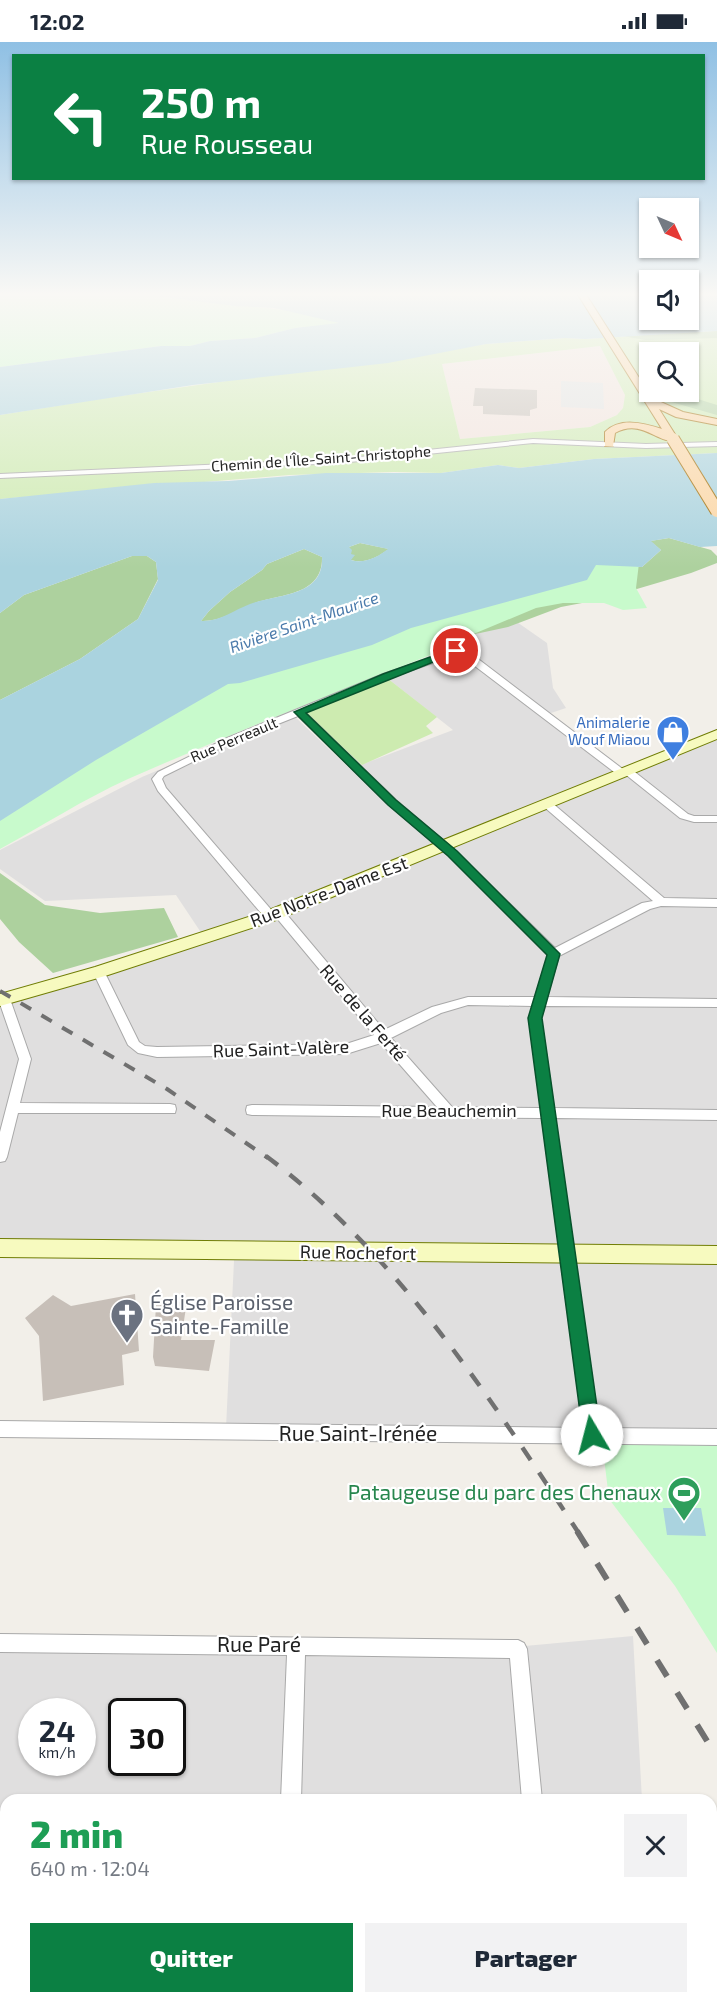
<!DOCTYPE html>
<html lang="fr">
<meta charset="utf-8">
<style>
:root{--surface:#fff;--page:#f2f2f3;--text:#1f2937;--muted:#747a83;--accent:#0b8043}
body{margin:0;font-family:"Exo 2",sans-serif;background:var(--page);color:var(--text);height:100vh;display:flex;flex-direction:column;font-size:22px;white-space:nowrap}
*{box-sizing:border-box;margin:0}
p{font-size:20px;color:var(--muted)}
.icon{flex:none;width:33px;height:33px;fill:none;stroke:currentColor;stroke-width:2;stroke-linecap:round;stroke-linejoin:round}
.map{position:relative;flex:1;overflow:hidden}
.details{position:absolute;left:0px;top:1752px;width:717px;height:210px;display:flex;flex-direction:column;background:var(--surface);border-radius:18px 18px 0 0;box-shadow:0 2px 4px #0004}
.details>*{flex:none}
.guide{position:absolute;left:12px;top:12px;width:693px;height:126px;border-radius:0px;box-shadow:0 2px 4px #0004;background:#0b8043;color:#fff;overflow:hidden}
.needle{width:39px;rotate:134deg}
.controls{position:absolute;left:639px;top:156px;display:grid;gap:12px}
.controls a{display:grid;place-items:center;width:60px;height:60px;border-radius:0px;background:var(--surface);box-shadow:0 2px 4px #0004;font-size:30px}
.speed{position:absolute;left:18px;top:1656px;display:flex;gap:12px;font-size:30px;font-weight:700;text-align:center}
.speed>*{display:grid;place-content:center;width:78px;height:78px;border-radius:50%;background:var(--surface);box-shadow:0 2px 4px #0004;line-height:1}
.speed small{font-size:15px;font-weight:400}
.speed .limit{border:3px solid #111;border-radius:9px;background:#fff;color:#111}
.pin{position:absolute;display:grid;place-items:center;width:51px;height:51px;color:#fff;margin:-26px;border:3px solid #fff;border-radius:50%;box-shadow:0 2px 6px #0007}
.me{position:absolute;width:66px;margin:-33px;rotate:352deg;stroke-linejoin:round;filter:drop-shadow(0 0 4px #0008)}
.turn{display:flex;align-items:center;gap:21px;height:126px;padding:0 30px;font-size:27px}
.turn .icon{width:78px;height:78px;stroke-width:2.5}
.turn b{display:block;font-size:42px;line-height:51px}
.round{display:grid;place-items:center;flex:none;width:63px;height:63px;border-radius:0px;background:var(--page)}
.overview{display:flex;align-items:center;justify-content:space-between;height:102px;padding:0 30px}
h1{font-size:36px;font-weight:800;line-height:45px;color:#1e9e55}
.button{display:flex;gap:12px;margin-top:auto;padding:12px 30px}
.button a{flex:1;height:69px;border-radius:0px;background:var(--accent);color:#fff;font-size:24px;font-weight:800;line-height:69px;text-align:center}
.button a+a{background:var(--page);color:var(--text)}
.status{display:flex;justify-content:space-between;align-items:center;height:42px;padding:0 30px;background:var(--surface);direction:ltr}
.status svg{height:16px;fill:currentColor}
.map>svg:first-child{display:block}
.residential{fill:#e0dfdf;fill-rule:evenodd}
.industrial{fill:#ebdbe8}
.military{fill:#f3e3dd}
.grass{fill:#cdebb0;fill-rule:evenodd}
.forest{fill:#add19e}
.park{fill:#c8facc}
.parking{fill:#e2e2e2}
.water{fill:#aad3df;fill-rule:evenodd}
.building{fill:#c7bfb8}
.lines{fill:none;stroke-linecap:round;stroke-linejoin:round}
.street-casing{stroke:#a9a9a9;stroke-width:2}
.secondary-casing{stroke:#707d05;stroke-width:2}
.primary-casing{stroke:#a06b00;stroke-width:2}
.street{fill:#fff;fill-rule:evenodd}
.secondary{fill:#f7fabf;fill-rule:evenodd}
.primary{fill:#fcd6a4;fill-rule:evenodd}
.rail-far2{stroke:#707070;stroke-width:4;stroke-dasharray:12 12;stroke-linecap:butt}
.rail-far1{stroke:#707070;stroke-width:4.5;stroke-dasharray:15 15;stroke-linecap:butt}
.rail{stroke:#707070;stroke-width:6;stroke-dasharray:19 19;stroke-linecap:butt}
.primary-bridge-far1-casing{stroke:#a06b00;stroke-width:10;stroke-linecap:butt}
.primary-bridge-casing{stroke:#a06b00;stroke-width:14;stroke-linecap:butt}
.primary-bridge-far1{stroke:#fcd6a4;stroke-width:10}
.primary-bridge{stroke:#fcd6a4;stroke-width:12}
.route{fill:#0b8043;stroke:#07532c;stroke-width:1.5}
.labels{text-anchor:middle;stroke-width:4.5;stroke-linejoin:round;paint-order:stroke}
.far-street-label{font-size:15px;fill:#222;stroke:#fff}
.far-shop-label{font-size:15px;fill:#366cbe;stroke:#fff;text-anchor:end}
.far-water-label{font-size:16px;font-style:italic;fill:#4a7aab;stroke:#fff}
.street-label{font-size:18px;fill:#222;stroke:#fff}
.near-worship-label{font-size:21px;fill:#5b616d;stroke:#fff;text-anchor:start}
.near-street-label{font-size:21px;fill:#222;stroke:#fff}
.near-leisure-label{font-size:21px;fill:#27864d;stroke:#fff;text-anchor:end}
</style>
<div class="status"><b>12:02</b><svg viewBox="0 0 49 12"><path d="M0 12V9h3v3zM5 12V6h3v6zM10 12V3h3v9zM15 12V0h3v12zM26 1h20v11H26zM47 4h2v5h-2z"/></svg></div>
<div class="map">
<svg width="717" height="1962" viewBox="0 0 717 1962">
<rect width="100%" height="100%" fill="#f2efe9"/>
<path class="residential" d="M514 578 547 601 553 646 566 666 548 672 452 601Z
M454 609 617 733 717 692V1390L226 1386 235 1198H0V958L99 930 262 878 538 765 276 867 202 892 176 853 45 859 0 827V808L142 735 292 672 350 727 453 688 387 636Z
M0 1594 525 1604 633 1594 642 1758H6V1956H536V1962H0ZM32 1670H82V1720H32ZM122 1670H172V1720H122Z"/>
<path class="industrial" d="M717 1936V1962H643L660 1956H711V1938Z"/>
<path class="military" d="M600 304 625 353 623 366 617 373 590 385 460 397 442 322Z"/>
<path class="grass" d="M717 289V411L594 417 519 426 498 423 441 431 394 430 289 433 0 457V373L99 357 486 302 565 296 585 297ZM600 304 625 353 623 366 617 373 590 385 460 397 442 322ZM650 310H688V350H650Z
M387 636 437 675 426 684 433 691 362 723 302 668Z"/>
<path class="forest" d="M717 289V296L646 298 622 294Z
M664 350H675L717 363V373L661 357 660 351Z
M669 496 711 508 717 514V521L691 531 603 557 561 565 508 585 443 599 595 523 642 525 661 508 650 499Z
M360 501 389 507C378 515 365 522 351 518L349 505Z
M304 507 322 515C323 554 280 552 255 561 238 568 220 580 201 579L209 569 230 550 262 528 267 522Z
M132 514H147L156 520 158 537 138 577 80 617 0 658V571L24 553Z
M0 831 45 863 100 871 164 866 178 895 53 931 19 900 0 877Z"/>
<path class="park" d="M0 251 156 254 293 269 340 281 336 283 295 286 255 296 210 299 190 304H161L0 325Z
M597 518 639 521 636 546 647 566 623 568 604 561H563L536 566 452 601 453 604C344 647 235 690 128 737 84 757 42 784 0 807V775L224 640Z
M602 1399 717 1400V1611L675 1544 609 1457Z"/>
<path class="parking" d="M561 339 603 341 604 367 561 365Z"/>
<path class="water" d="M78 251H649L650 278H688L689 251H717V289L585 297 565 296 486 302 388 321 193 343 0 373V325L161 304H190L210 299 255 296 295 286 339 281 274 266 235 264 156 254Z
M717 411V504L700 505 669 496 651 499 661 508 642 525 596 523 587 538 411 586 372 603 240 641 228 642 96 718 0 779V658L80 617 138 577 158 538 156 520 147 514H132L24 553 0 571V457L154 441 228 439 326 431H441L498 423 519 426 594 417ZM360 501 388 507C378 515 364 522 351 518L355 513 351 512 352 508 349 505ZM304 507 322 515C324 555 276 552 250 562 234 568 219 580 201 579L209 569 230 550 262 528 267 522Z
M663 1466H701L706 1494 667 1493Z"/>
<path class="building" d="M475 346 537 348V366L530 368V374L483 372V364H473Z
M135 1252 139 1309 122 1313 124 1343 43 1359 39 1294 25 1276 53 1253 71 1264Z
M187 1259 181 1298H215L209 1329 155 1324 153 1315 156 1263Z"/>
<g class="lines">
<g class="street-casing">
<path id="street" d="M533 397 646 402 717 400V404L646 406 533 401 340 421 0 436V432L340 417Z
M460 606 469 610 624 728 631 727 688 772 694 774H717V780H694L680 776 625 732 618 733 459 612 389 636 305 670 396 758 456 809 555 906 642 861 653 859 543 764V760H551L664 856 717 857V865L661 864 650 867 559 914 547 955 717 957V965L545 964 541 976 554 1066 717 1068V1078L555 1076 599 1386 717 1387V1403L0 1395V1379L583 1386 542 1076 252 1073 247 1072 246 1068 247 1064 252 1063 437 1065 381 1001 346 1012 157 1015 138 1011 128 1003 93 930 95 927H103L139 1000 145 1004 157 1005 346 1002 374 993 275 874 270 878 266 877 158 749 152 737 158 730 227 696 383 632ZM298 674 388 762 448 813 548 913 535 955H468L432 965 384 988 283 868 279 867 274 871 166 746 162 737 164 734 233 700ZM468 963 533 964 529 976 541 1066 452 1065 391 996 441 971Z
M4 953 10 957 31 1017 20 1061 170 1062 175 1063 176 1067 175 1071H18L7 1115 5 1119 0 1120V1090L19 1017 0 962V954Z
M0 1592 518 1598 524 1601 527 1607 542 1758H522L510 1616 305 1613 301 1758H281L287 1613 0 1610Z
M0 1846H6V1866H0Z
M273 1956H295V1962H273Z"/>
</g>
<g class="secondary-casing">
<path id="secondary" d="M717 688V697L276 878 105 934 0 964V952L95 925 264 870Z
M0 1197 717 1204V1222L0 1215Z"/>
</g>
<g class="primary-casing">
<path id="primary" d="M577 251H585L652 356 683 370 717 377V383L676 375 659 367 678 397 677 399C657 402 642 376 615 391L613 404H605V390C620 375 643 381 662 387Z"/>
</g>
<use href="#street" class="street"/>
<use href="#secondary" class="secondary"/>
<use href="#primary" class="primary"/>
<path class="rail-far2" d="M0 949 167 1047 268 1116"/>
<path class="rail-far1" d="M266 1114C397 1212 490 1355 578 1490"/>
<path class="rail" d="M577 1489 717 1715"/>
<g class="primary-bridge-far1-casing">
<path id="primary-bridge-far1" d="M673 397 674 399"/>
</g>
<g class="primary-bridge-casing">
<path id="primary-bridge" d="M673 397 717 469"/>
</g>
<use href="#primary-bridge-far1" class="primary-bridge-far1"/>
<use href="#primary-bridge" class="primary-bridge"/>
</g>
<linearGradient id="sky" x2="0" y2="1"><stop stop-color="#8fc0e4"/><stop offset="0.48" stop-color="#f9f8f5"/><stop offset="1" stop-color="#f9f8f5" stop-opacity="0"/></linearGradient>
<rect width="717" height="526" fill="url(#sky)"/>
<path class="route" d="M452 607 461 609 306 671 396 758 457 809 560 912 542 976 601 1393 598 1399 592 1402 586 1399 583 1393 528 976 547 913 448 814 388 763 294 670 383 632Z"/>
<defs>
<g id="shop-pin" transform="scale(1.725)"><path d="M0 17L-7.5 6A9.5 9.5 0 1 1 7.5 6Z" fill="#3f7fe0" stroke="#fff"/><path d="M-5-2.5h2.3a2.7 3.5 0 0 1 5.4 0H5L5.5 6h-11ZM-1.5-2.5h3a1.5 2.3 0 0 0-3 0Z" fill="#fff"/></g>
<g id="church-pin" transform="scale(1.725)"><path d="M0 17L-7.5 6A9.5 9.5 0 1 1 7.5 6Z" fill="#6b7280" stroke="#fff"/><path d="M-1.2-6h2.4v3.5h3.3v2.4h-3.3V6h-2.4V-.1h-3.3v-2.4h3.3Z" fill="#fff"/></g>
<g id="stadium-pin" transform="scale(1.725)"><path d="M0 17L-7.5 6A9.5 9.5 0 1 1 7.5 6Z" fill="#2e9e5b" stroke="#fff"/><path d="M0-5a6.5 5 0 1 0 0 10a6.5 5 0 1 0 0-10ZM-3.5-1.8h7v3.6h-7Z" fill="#fff"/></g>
</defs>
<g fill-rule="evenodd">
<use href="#shop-pin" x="673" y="690"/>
<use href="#church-pin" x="127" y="1273"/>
<use href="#stadium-pin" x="684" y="1451"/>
</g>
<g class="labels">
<g class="far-street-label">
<text transform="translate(321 417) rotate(-4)" y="5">Chemin de l'Île-Saint-Christophe</text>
<text transform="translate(234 698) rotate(-23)" y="5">Rue Perreault</text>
</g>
<g class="far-shop-label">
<text x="650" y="686">Animalerie<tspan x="650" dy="17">Wouf Miaou</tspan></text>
</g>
<g class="far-water-label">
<text transform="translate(304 580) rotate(-19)" y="6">Rivière Saint-Maurice</text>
</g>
<g class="street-label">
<text transform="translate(329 850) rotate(-21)" y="6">Rue Notre-Dame Est</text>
<text transform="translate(363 971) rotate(49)" y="6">Rue de la Ferté</text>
<text transform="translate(281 1007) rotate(-2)" y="6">Rue Saint-Valère</text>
<text x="449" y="1075">Rue Beauchemin</text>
<text transform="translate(358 1211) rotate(1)" y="6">Rue Rochefort</text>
</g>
<g class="near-worship-label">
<text x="150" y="1268">Église Paroisse<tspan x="150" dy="24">Sainte-Famille</tspan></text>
</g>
<g class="near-street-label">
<text x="358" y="1399">Rue Saint-Irénée</text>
<text x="259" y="1610">Rue Paré</text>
</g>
<g class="near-leisure-label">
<text x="661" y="1458">Pataugeuse du parc des Chenaux</text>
</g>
</g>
</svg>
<div class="controls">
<a><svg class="needle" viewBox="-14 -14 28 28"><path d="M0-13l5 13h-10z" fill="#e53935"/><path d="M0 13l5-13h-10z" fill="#747a83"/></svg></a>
<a><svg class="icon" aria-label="sound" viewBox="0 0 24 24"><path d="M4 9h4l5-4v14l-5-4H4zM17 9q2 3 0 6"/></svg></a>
<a><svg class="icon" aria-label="search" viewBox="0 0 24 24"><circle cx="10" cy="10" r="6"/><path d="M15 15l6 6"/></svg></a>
</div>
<div class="speed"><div>24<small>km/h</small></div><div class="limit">30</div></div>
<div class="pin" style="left:456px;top:609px;background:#d93025"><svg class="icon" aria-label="arrive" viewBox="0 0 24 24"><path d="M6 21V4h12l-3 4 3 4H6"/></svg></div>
<svg class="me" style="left:592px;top:1393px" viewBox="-20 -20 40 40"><circle r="19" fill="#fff"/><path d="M0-13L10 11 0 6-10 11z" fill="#0b8043"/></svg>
<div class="guide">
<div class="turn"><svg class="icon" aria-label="left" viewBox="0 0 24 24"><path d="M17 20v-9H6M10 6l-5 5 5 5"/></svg><div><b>250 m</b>Rue Rousseau</div></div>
</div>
<section class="details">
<div class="overview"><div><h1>2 min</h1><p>640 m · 12:04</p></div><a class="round"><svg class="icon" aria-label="close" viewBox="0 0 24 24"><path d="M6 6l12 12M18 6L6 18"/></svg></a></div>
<div class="button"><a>Quitter</a><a>Partager</a></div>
</section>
</div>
